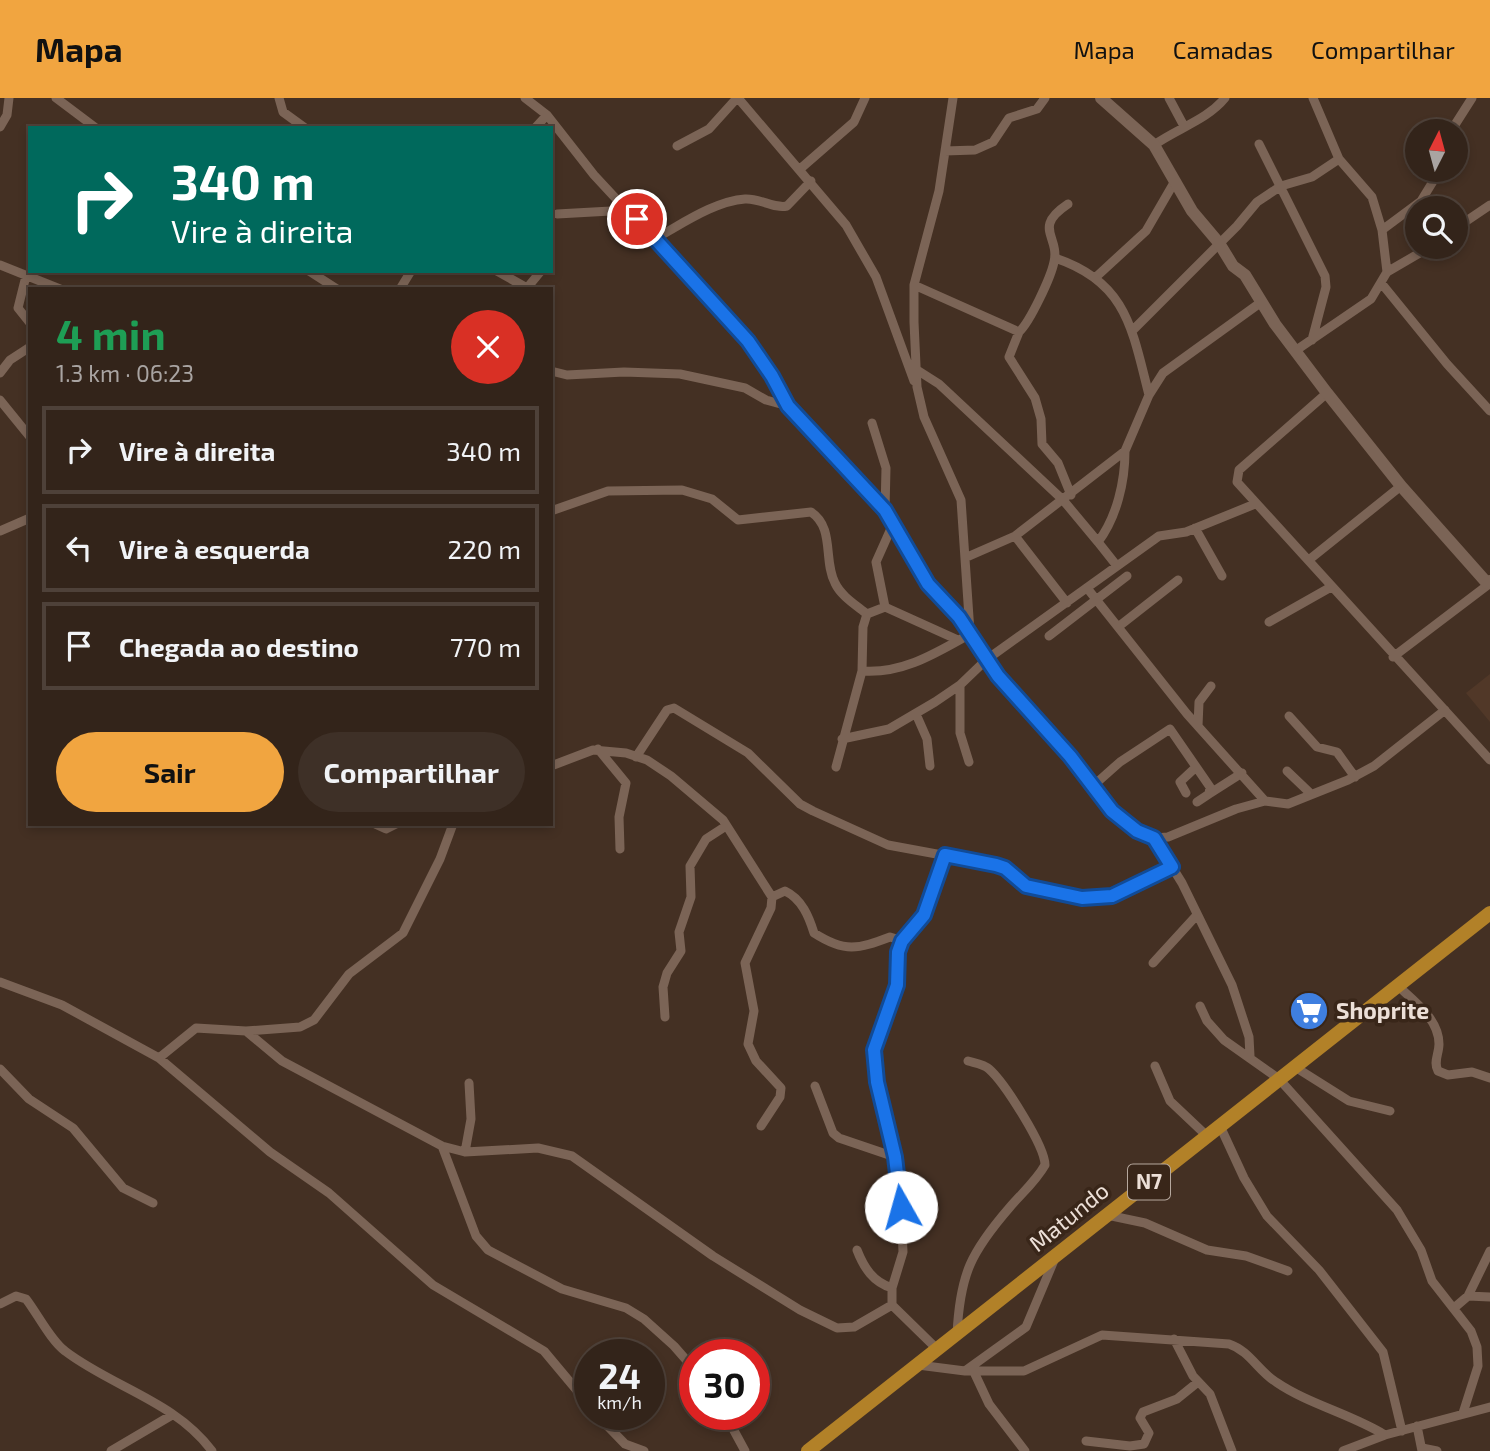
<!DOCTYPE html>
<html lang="pt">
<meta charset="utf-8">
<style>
:root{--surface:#33241a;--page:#3e3027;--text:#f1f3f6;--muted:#a9a4a2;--line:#4e4139;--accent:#f1a540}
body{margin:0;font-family:"Exo 2",sans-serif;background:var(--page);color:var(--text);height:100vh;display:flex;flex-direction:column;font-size:26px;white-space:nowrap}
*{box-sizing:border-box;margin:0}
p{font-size:23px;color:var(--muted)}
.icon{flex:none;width:38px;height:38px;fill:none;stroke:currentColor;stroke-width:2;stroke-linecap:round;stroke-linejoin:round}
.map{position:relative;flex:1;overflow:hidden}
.sheet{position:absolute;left:28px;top:189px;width:525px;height:539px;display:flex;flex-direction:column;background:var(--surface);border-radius:0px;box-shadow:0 4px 10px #0003,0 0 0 2px var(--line)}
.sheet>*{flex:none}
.guide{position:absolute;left:28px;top:28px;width:525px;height:147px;border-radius:0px;box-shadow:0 4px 10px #0003,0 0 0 2px var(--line);background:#00695c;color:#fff;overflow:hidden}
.needle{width:46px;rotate:6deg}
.tools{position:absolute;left:1405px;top:21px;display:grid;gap:14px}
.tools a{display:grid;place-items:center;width:63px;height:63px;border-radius:50%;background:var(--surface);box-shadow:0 4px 10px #0003,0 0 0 2px var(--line);font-size:35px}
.speed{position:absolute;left:574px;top:1241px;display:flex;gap:14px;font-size:35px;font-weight:700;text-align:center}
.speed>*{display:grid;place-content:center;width:91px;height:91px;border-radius:50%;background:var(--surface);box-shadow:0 4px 10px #0003,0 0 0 2px var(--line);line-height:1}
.speed small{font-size:18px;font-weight:400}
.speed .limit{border:10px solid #d22;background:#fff;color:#111}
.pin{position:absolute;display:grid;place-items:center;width:60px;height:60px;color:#fff;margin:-30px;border:4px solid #fff;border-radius:50%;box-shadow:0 2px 7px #0007}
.me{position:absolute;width:77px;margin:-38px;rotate:353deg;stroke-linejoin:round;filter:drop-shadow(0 0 5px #0008)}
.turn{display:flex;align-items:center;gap:24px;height:147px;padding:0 28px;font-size:32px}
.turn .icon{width:91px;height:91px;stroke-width:2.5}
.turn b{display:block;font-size:49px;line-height:60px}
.round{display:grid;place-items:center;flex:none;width:74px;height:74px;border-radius:37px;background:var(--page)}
.summary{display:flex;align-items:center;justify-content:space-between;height:119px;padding:0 28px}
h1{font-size:42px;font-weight:700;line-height:52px;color:#1e9e55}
.cta{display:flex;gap:14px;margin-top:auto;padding:14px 28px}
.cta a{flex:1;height:80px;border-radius:42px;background:var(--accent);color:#111;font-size:28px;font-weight:700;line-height:80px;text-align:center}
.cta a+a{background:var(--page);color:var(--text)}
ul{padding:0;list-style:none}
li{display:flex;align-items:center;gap:21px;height:88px;margin:0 14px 10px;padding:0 14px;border:4px solid var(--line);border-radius:0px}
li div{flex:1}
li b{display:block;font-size:26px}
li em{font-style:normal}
header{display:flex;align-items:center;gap:42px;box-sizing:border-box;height:98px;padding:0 35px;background:var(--accent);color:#111}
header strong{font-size:33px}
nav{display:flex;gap:38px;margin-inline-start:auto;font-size:24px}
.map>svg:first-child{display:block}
.built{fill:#513828}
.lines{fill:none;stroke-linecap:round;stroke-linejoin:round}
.street{stroke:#7b6456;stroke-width:9}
.secondary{stroke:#7b6456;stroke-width:12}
.primary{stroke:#b28128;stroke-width:14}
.route-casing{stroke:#114b97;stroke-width:18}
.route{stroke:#1a73e8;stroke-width:12}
.labels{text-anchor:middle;stroke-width:7;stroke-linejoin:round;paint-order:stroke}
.shield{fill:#392619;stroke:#b6a89e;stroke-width:2}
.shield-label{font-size:21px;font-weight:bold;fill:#ecdfd7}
.poi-label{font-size:23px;font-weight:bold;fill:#ecdfd7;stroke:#392619;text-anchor:start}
.street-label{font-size:23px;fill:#ecdfd7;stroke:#392619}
</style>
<header>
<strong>Mapa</strong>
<nav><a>Mapa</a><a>Camadas</a><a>Compartilhar</a></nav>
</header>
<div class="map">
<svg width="1490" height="1353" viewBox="0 0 1490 1353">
<rect width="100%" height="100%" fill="#443023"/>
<path class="built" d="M1490 576V624L1466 595Z"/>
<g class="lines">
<path class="street" d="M56 0 96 30
M279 0 283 14 305 30
M525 0 547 17 594 77 748 243 773 278 788 308 885 412 928 486 959 519 997 578 1070 658 1112 713 1137 733 1154 740 1168 739 1236 711 1265 703 1288 706 1348 682 1374 668 1445 612
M738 0 846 127 876 179 914 283
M953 0 939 93 914 187V224L917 289 924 319 961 402 970 534
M1169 0 1184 28
M1313 0 1339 61 1372 99 1382 132 1421 103 1440 72
M0 29 7 17 9 0
M535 30 547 17
M1451 33 1472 0
M1259 46 1325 178 1326 189 1312 242
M1154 47C1178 30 1207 22 1225 0
M677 48 709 31 737 0
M945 53 975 52 993 44 1009 20 1037 11 1045 0
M800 71 854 24 865 0
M557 116 629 112
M1456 130 1490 107
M656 140C682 126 715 103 745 101 760 100 774 111 787 108L811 83
M1055 160C1127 184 1132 231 1149 297
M0 167 60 191
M309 173 337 191
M497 173 527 190 541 173
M1387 174 1430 149
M26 178 18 210 30 225
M1096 179 1146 133 1175 83
M1382 186 1447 266 1490 313
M914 187 1019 234C1030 224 1051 179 1054 164 1060 138 1032 130 1068 106
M400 191 411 173
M1133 232 1237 128 1257 104 1281 88 1312 79 1339 61
M1019 234 1009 259 1035 300 1041 321 1042 346 1058 365 1071 397
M1295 253 1371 201 1387 174 1382 132
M917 272 939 286 1063 402 1098 444C1117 419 1125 383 1125 353
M551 273 567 277 624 274 680 276 745 290 766 302 788 308
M0 275 10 262 30 249
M1327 295 1239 372 1237 384 1490 662
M0 302 30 339
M872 325 886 370 885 412
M551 413 608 393 682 392 712 401 738 422 811 414C835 430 823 462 835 485 841 498 856 507 867 516
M1195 430 1222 478
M0 433 30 420
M1015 438 1067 505
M1098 444 1117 468
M967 459 1015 438 1125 353 1149 297 1163 275 1260 205
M1310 461 1401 388
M1087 490 1187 616 1265 703
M885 509 876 464 893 426
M1269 524 1331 489
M1118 529 1178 482
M1049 538 1127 478
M1393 559 1489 486
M862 573C903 576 936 555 970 536
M960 587V635L969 664
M916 616 927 641 930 668
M1289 618 1317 649 1337 654 1355 679
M1198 628 1199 604 1211 588
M842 641 889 631 935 604 960 587 986 562 1159 438 1186 434 1255 406
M598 651 626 685 619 719 620 751
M636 659 667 612 674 610 748 655 800 706 813 713 888 747 996 767C1009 771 1014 784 1027 788 1092 811 1114 799 1172 769
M551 668 593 652 626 655 647 662 671 678 723 722 772 799 771 810 745 865 754 913 748 946 756 963 781 990 780 999 761 1028
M836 669 862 573 863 529 867 516 885 509 958 542
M1287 673 1310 695
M1093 688 1120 664 1170 631 1210 689 1209 696 1197 704
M1186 695 1180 684 1195 670
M1209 696 1242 675
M375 726 386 731 396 726
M1154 740 1182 785 1232 887 1249 939 1250 958
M772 799 785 793C802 801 809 819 814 835 845 855 858 851 890 839L903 843
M1153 865 1196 818
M0 884 62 907 159 960 270 1054 329 1095 433 1187 544 1253 590 1308
M1398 888C1414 903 1439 921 1439 946 1439 956 1433 964 1438 973L1448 977 1472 974 1490 980
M1200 908 1207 923 1224 942 1279 981 1397 1112 1421 1152 1432 1183 1471 1233 1477 1249 1478 1268 1463 1315
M665 919 663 889 667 875 681 853 679 834 691 799 690 768 706 741 726 728
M246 933 282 963 442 1048 476 1138 488 1152 562 1191 626 1210 644 1221 674 1248 695 1272
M159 960 196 930 246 933 300 929 314 922 349 876 403 835 440 761 453 726
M1155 968 1170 1003 1207 1038
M1295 969 1349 1003 1390 1013
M0 971 29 1001 73 1030 123 1090 153 1105
M815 988 833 1035 839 1040 895 1059
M1220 1028 1244 1080 1267 1118 1319 1172 1383 1254 1402 1333
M442 1048 465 1054 538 1050 572 1058 713 1158 800 1212 837 1230 854 1229 892 1207
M465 1054 471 1021 469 985
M1107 1117 1145 1125 1207 1152 1246 1158 1288 1173
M857 1152C864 1170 873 1184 892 1190
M1468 1198 1490 1199
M0 1206 16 1198 26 1201C37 1215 51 1243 65 1253 112 1289 175 1303 212 1353
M1454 1210 1468 1198 1490 1153
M957 1236C960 1176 971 1154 1010 1109 1022 1095 1036 1083 1045 1067 1045 1048 1004 984 989 971 984 966 975 965 968 963
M1174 1241 1193 1278 1210 1296 1232 1353
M937 1251 892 1207V1190L903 1154 901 1109 895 1059 877 984 874 952 897 887 898 854 903 843 924 817 945 757
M918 1267 965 1273 1026 1229 1055 1160
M965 1273H1024L1102 1237 1229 1246C1250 1253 1258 1273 1276 1284 1308 1306 1351 1316 1385 1337
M974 1274 989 1306 1025 1353
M596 1316 625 1346 644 1353
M725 1316 745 1353
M1417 1328 1422 1353
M1086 1343 1130 1348 1144 1346 1149 1335 1140 1320 1143 1314 1177 1301 1198 1284
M1422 1350 1437 1353
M111 1353 172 1317
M1343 1353 1385 1337 1490 1309"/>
<path class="secondary" d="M1101 0 1154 47 1192 113 1219 145 1233 168 1245 177 1275 226 1327 295 1401 388 1487 485 1490 483"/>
<path class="primary" d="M808 1353 1490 815"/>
</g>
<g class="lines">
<g class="route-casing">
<path id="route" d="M637 121 748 243 772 278 788 308 885 412 928 486 959 519 998 578 1070 658 1112 713 1137 733 1154 740 1172 769 1112 798 1082 800 1026 788 1005 770 996 767 945 757 924 817 902 843 898 854 897 887 874 952 877 984 895 1059 901 1109"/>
</g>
<use href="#route" class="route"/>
</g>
<defs>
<g id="supermarket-disc" transform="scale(2.0125)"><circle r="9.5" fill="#3f7fe0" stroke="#392619"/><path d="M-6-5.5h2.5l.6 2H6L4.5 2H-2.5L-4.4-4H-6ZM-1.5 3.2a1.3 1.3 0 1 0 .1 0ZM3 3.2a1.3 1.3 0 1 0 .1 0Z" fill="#fff"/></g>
</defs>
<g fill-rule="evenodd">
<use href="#supermarket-disc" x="1309" y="913"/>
</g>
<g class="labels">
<rect class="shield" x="1128" y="1066.5" width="42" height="35" rx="5"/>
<g class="shield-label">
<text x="1149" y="1091">N7</text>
</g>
<g class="poi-label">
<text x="1336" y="921">Shoprite</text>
</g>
<g class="street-label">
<text transform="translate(1069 1119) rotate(-39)" y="8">Matundo</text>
</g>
</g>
</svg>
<div class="tools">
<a><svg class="needle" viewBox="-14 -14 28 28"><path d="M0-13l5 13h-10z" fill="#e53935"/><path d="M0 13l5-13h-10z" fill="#a9a4a2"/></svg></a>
<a><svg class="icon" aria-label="search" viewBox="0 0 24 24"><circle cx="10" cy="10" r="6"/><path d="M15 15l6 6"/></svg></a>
</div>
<div class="speed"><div>24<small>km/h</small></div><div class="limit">30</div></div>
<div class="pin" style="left:637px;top:121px;background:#d93025"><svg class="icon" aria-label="arrive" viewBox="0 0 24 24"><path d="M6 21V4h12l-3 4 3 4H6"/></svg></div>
<svg class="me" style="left:901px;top:1109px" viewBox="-20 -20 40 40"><circle r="19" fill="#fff"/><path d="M0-13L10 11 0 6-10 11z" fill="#1a73e8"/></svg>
<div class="guide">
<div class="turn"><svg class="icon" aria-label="right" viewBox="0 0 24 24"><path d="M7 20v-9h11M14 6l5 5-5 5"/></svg><div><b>340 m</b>Vire à direita</div></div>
</div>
<section class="sheet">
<div class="summary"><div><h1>4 min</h1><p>1.3 km · 06:23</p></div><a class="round" style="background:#d93025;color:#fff"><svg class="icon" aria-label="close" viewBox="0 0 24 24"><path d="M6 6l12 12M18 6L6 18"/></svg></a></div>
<ul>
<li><svg class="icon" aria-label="right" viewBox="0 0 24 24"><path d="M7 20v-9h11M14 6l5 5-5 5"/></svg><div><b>Vire à direita</b></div><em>340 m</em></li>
<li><svg class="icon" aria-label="left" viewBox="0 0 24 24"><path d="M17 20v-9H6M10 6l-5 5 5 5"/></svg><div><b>Vire à esquerda</b></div><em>220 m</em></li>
<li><svg class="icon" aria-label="arrive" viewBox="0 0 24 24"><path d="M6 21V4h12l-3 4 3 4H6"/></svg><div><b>Chegada ao destino</b></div><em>770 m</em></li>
</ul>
<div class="cta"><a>Sair</a><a>Compartilhar</a></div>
</section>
</div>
